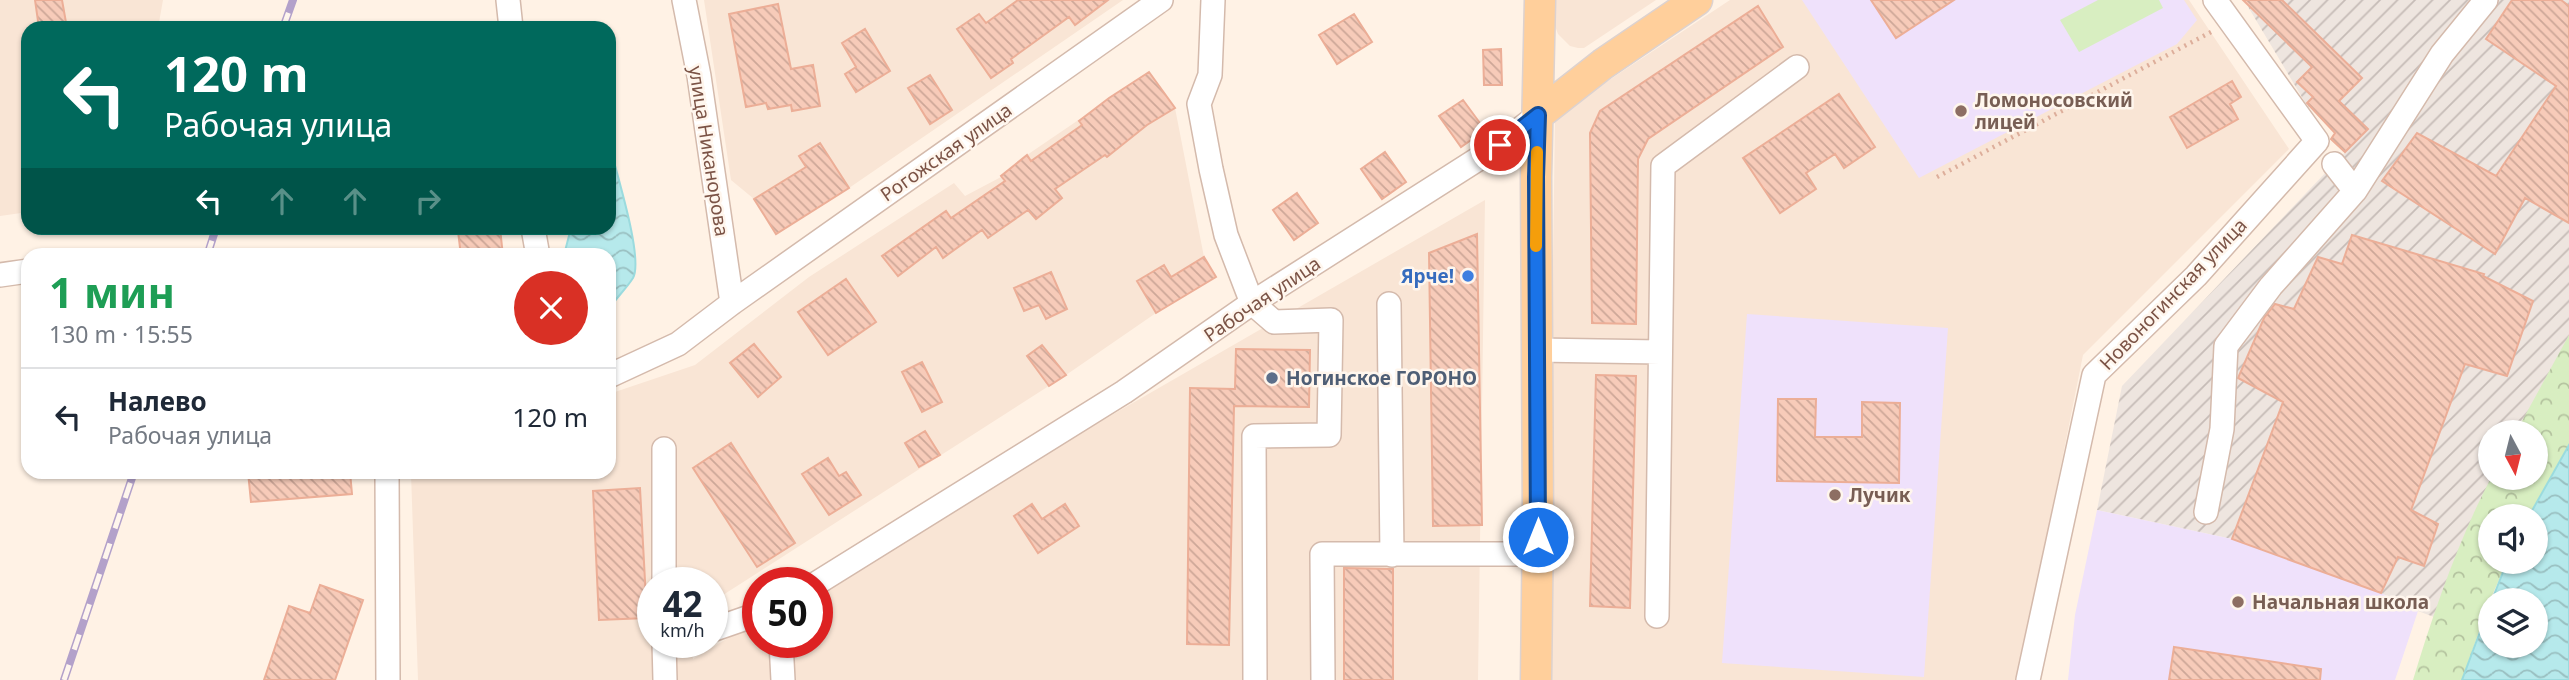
<!DOCTYPE html>
<html lang="ru">
<meta charset="utf-8">
<style>
:root{--surface:#fff;--page:#f2f2f3;--text:#1f2937;--muted:#747a83;--line:#e0e1e3}
body{margin:0;font-family:"Noto Sans",sans-serif;background:var(--page);color:var(--text);height:100vh;display:flex;flex-direction:column;font-size:26px;white-space:nowrap}
*{box-sizing:border-box;margin:0}
p{font-size:23px;color:var(--muted)}
.icon{flex:none;width:38px;height:38px;fill:none;stroke:currentColor;stroke-width:2;stroke-linecap:round;stroke-linejoin:round}
.map{position:relative;flex:1;overflow:hidden}
.side{position:absolute;left:21px;top:248px;width:595px;height:231px;display:flex;flex-direction:column;background:var(--surface);border-radius:21px;box-shadow:0 2px 5px #0004}
.side>*{flex:none}
.hud{position:absolute;left:21px;top:21px;width:595px;height:214px;border-radius:21px;box-shadow:0 2px 5px #0004;background:#00695c;color:#fff;overflow:hidden}
.needle{width:46px;rotate:173deg}
.controls{position:absolute;left:2478px;top:420px;display:grid;gap:14px}
.controls a{display:grid;place-items:center;width:70px;height:70px;border-radius:50%;background:var(--surface);box-shadow:0 2px 5px #0004;font-size:35px}
.speed{position:absolute;left:637px;top:567px;display:flex;gap:14px;font-size:35px;font-weight:700;text-align:center}
.speed>*{display:grid;place-content:center;width:91px;height:91px;border-radius:50%;background:var(--surface);box-shadow:0 2px 5px #0004;line-height:1}
.speed small{font-size:18px;font-weight:400}
.speed .limit{border:10px solid #d22;background:#fff;color:#111}
.pin{position:absolute;display:grid;place-items:center;width:60px;height:60px;color:#fff;margin:-30px;border:4px solid #fff;border-radius:50%;box-shadow:0 2px 7px #0007}
.me{position:absolute;width:77px;margin:-38px;rotate:0deg;stroke-linejoin:round;filter:drop-shadow(0 0 5px #0008)}
.turn{display:flex;align-items:center;gap:24px;height:147px;padding:0 28px;font-size:32px}
.turn .icon{width:91px;height:91px;stroke-width:2.5}
.turn b{display:block;font-size:49px;line-height:60px}
.lanes{display:flex;align-items:center;height:66px;padding:0 28px;background:#0003;justify-content:center;gap:35px;direction:ltr}
.lanes .off{opacity:.35}
.round{display:grid;place-items:center;flex:none;width:74px;height:74px;border-radius:37px;background:var(--page)}
.head{display:flex;align-items:center;justify-content:space-between;height:119px;padding:0 28px}
h1{font-size:42px;font-weight:700;line-height:52px;color:#1e9e55}
ul{padding:0;list-style:none}
li{display:flex;align-items:center;gap:21px;height:98px;padding:0 28px;border-top:2px solid var(--line)}
li div{flex:1}
li b{display:block;font-size:26px}
li em{font-style:normal}
.map>svg:first-child{display:block}
.residential{fill:#f9e5d5}
.industrial{fill:url(#industrial-furrows)}
.education{fill:#efe1fb}
.forest{fill:url(#forest-crowns)}
.pitch{fill:#d8eec1}
.water{fill:url(#water-waves);stroke:#9bdbde;stroke-width:2}
.building{fill:url(#building-back-hatch);stroke:#ecae97;stroke-width:2}
.lines{fill:none;stroke-linecap:round;stroke-linejoin:round}
.minor-casing{stroke:#d4baac;stroke-width:26}
.major-casing{stroke:#ddd2cf;stroke-width:33}
.path{stroke:#ddae9b;stroke-width:4.5;stroke-dasharray:2 5;stroke-linecap:butt}
.minor{stroke:#fff;stroke-width:23}
.major{stroke:#ffcf9b;stroke-width:30}
.rail-casing{stroke:#b3a1ca;stroke-width:8}
.rail{stroke:#fff6ed;stroke-width:5;stroke-dasharray:16;stroke-linecap:butt}
.route-casing{stroke:#114b97;stroke-width:18}
.route{stroke:#1a73e8;stroke-width:12}
.slow{stroke:#f59e0b;stroke-width:12}
.education-dot{fill:#8d6e63;stroke:#fff6ed;stroke-width:2.5}
.shop-dot{fill:#3f7fe0;stroke:#fff6ed;stroke-width:2.5}
.service-dot{fill:#5c6f8a;stroke:#fff6ed;stroke-width:2.5}
.labels{text-anchor:middle;stroke-width:5;stroke-linejoin:round;paint-order:stroke}
.education-label{font-size:19px;font-weight:bold;fill:#785e54;stroke:#fff6ed;text-anchor:start}
.street-label{font-size:19px;fill:#7b5346;stroke:#fff6ed}
.shop-label{font-size:19px;font-weight:bold;fill:#366cbe;stroke:#fff6ed;text-anchor:end}
.service-label{font-size:19px;font-weight:bold;fill:#4e5e75;stroke:#fff6ed;text-anchor:start}
</style>
<div class="map">
<svg width="2569" height="680" viewBox="0 0 2569 680">
<defs>
<pattern id="industrial-furrows" width="10" height="10" patternUnits="userSpaceOnUse" patternTransform="scale(1.75)"><rect width="10" height="10" fill="#eee5df"/><path d="M-1 1l2-2M0 10L10 0M9 11l2-2" fill="none" stroke="#c6bcb7"/></pattern>
<pattern id="forest-crowns" width="20" height="18" patternUnits="userSpaceOnUse" patternTransform="scale(1.75)"><rect width="20" height="18" fill="#d8eec1"/><path d="M2 6a3 3 0 1 1 6 0M12 15a3 3 0 1 1 6 0" fill="none" stroke="#b4c39f"/></pattern>
<pattern id="water-waves" width="16" height="10" patternUnits="userSpaceOnUse" patternTransform="scale(1.75)"><rect width="16" height="10" fill="#b6e9eb"/><path d="M0 5q4-4 8 0t8 0" fill="none" stroke="#99bfc0"/></pattern>
<pattern id="building-back-hatch" width="6" height="6" patternUnits="userSpaceOnUse" patternTransform="scale(1.75)"><rect width="6" height="6" fill="#f7cbb9"/><path d="M-1 5l2 2M0 0l6 6M5-1l2 2" fill="none" stroke="#cda798"/></pattern>
</defs>
<rect width="100%" height="100%" fill="#fff2e5"/>
<path class="residential" d="M0 0H163L158 28H28V212L0 216Z
M704 0H1123L849 188 754 199 731 180Z
M1555 0H1656L1584 48H1578L1570 46 1558 34 1555 26Z
M1730 0H2189L2289 149 2083 355 2018 680H1547L1555 121 1567 108Z
M1149 72 1175 108 1204 257 1216 277 1156 313 1066 375 712 602V583H653V642H691L693 659 758 620V642H817V585L1485 200 1478 680H418L411 473 609 472V394L695 365 809 277 954 183 965 196 1001 177 1027 155Z"/>
<path class="industrial" d="M2244 0H2569V387L2536 432H2490V478H2530L2490 516V562L2466 629 2418 611 2381 593 2232 539 2097 510 2122 386 2350 147 2306 104Z"/>
<path class="education" d="M1802 0H2184L2197 20 2177 44 1919 178Z
M1747 314 1948 328 1924 677 1722 663Z
M2097 510 2232 539 2381 593 2418 611 2395 680H2068L2075 615Z"/>
<path class="forest" d="M2569 335V445L2529 516H2490V562H2507L2490 600 2462 680H2413C2433 614 2459 538 2491 478H2536V432H2516Z"/>
<path class="pitch" d="M2098 0H2159L2163 8 2079 52 2060 20Z"/>
<path class="water" d="M609 143C615 169 644 258 633 278 626 289 616 298 609 309V256L564 255 571 228H609Z
M2569 445V680H2462L2490 605V646H2536V600H2492L2507 562H2536V516H2529Z"/>
<path class="building" d="M35 0H62L67 28H39Z
M1018 0H1108L1075 25 1069 17 1011 59 1013 63 991 78 957 29 979 14 986 23Z
M1871 0H1954L1896 38Z
M2243 0H2282L2362 78 2339 101 2368 129 2345 152 2331 139 2335 133 2307 103 2313 97 2297 82 2312 67Z
M2512 0H2561L2569 6V223L2525 198 2495 254 2382 181 2417 133 2496 176 2556 86 2486 39Z
M778 4 791 69 813 65 820 106 792 111 791 105 768 109 766 103 746 107 729 14Z
M1758 6 1783 47 1648 139 1638 159 1636 324 1592 323 1590 133 1600 111Z
M1354 14 1372 42 1337 64 1319 35Z
M865 29 890 71 856 92 845 74 856 67 842 43Z
M1501 49 1502 85H1484L1483 50Z
M1149 72 1175 108 1147 125 1107 157 1105 155 1055 189 1062 198 1036 219 1028 210 988 238 982 230 943 258 936 247 898 276 882 256 946 211 951 218 1005 181 1001 176 1027 155 1031 161 1082 125 1079 121 1109 98Z
M930 75 952 110 930 124 908 88Z
M2232 81 2241 97 2230 104 2238 119 2187 148 2170 117Z
M1839 94 1875 147 1844 168 1835 154 1806 173 1816 189 1780 213 1743 158Z
M1463 100 1485 130 1461 147 1439 116Z
M820 143 849 188 776 234 754 199 806 167 799 156Z
M1385 152 1406 182 1382 199 1361 169Z
M1297 193 1318 223 1294 240 1273 210Z
M461 228H500L503 256H461L458 231H462Z
M1477 234 1482 525 1433 526 1429 253Z
M2352 235 2484 274 2483 276 2533 301 2507 376 2465 364 2411 510 2438 524 2424 566 2398 557 2381 593 2232 539 2283 402 2238 378 2264 318 2275 304 2294 309 2318 257 2342 264Z
M1204 257 1216 277 1156 313 1137 281 1164 265 1171 277Z
M1051 272 1067 309 1046 319 1039 305 1024 311 1014 288Z
M846 279 876 322 828 355 798 312Z
M754 344 781 377 758 397 730 363Z
M1042 345 1066 375 1049 386 1027 356Z
M1236 349 1310 350 1309 407 1234 406 1229 645 1187 644 1190 388 1235 389Z
M922 362 942 402 922 412 902 372Z
M1596 375 1636 376 1630 608 1590 606Z
M1778 399H1816L1815 437H1862V402L1900 403 1899 483 1777 481Z
M925 431 940 455 919 467 905 443Z
M731 443 795 543 757 567 693 468Z
M828 458 839 476 846 472 861 495 829 515 802 474Z
M248 472H350L352 494 251 502Z
M640 488 647 618 599 620 593 491Z
M1032 504 1042 519 1065 504 1079 526 1038 553 1014 516Z
M1344 568 1393 569V680H1344Z
M320 585 363 600 335 680H264L289 606 310 613Z
M2174 647 2321 669 2320 680H2169Z"/>
<g class="lines">
<g class="minor-casing">
<path id="minor" d="M508 0 511 28
M684 0 699 76 732 303
M1213 0 1210 75 1199 104 1211 169 1226 235 1252 303 1274 322 1331 320 1329 435 1254 436 1255 680
M2355 191 2442 54 2486 0
M533 228 538 256
M0 275 28 271
M1389 304 1392 555
M1537 350 1660 352
M609 376 678 344 732 303 1161 0
M664 449V583
M387 472 388 680
M2206 512 2222 429 2226 346 2271 286 2355 191 2334 164
M817 583 1124 392 1252 303 1500 145 1538 115
M1657 616 1663 166 1797 67
M712 630 758 614
M664 642 665 680
M781 642 783 680
M1323 680 1322 554H1538
M2028 680 2094 375 2196 276 2317 141 2215 0"/>
</g>
<g class="major-casing">
<path id="major" d="M1538 115 1603 64 1697 0
M1536 680 1538 519 1536 177 1540 0"/>
</g>
<path class="path" d="M1937 177 2211 32"/>
<use href="#minor" class="minor"/>
<use href="#major" class="major"/>
<g class="rail-casing">
<path id="rail" d="M283 28 293 0
M207 256 216 228
M64 680 134 472"/>
</g>
<use href="#rail" class="rail"/>
</g>
<g class="lines">
<g class="route-casing">
<path id="route" d="M1500 145 1538 115 1536 177 1538 537"/>
</g>
<use href="#route" class="route"/>
<path class="slow" d="M1536 246 1537 152"/>
</g>
<g class="education-dot">
<circle cx="1961" cy="111" r="7"/>
<circle cx="1835" cy="495" r="7"/>
<circle cx="2238" cy="602" r="7"/>
</g>
<circle class="shop-dot" cx="1468" cy="276" r="7"/>
<circle class="service-dot" cx="1272" cy="378" r="7"/>
<g class="labels">
<g class="education-label">
<text x="1975" y="107">Ломоносовский<tspan x="1975" dy="22">лицей</tspan></text>
<text x="1849" y="502">Лучик</text>
<text x="2252" y="609">Начальная школа</text>
</g>
<g class="street-label">
<text transform="translate(709 151) rotate(81)" y="7">улица Никанорова</text>
<text transform="translate(946 152) rotate(-35)" y="7">Рогожская улица</text>
<text transform="translate(2173 294) rotate(-46)" y="7">Новоногинская улица</text>
<text transform="translate(1262 299) rotate(-34)" y="7">Рабочая улица</text>
</g>
<g class="shop-label">
<text x="1454" y="283">Ярче!</text>
</g>
<g class="service-label">
<text x="1286" y="385">Ногинское ГОРОНО</text>
</g>
</g>
</svg>
<div class="controls">
<a><svg class="needle" viewBox="-14 -14 28 28"><path d="M0-13l5 13h-10z" fill="#e53935"/><path d="M0 13l5-13h-10z" fill="#747a83"/></svg></a>
<a><svg class="icon" aria-label="sound" viewBox="0 0 24 24"><path d="M4 9h4l5-4v14l-5-4H4zM17 9q2 3 0 6"/></svg></a>
<a><svg class="icon" aria-label="layers" viewBox="0 0 24 24"><path d="M12 4l9 5-9 5-9-5zM3 14l9 5 9-5"/></svg></a>
</div>
<div class="speed"><div>42<small>km/h</small></div><div class="limit">50</div></div>
<div class="pin" style="left:1500px;top:145px;background:#d93025"><svg class="icon" aria-label="arrive" viewBox="0 0 24 24"><path d="M6 21V4h12l-3 4 3 4H6"/></svg></div>
<svg class="me" style="left:1538px;top:537px" viewBox="-20 -20 40 40"><circle r="17" fill="#1a73e8" stroke="#fff" stroke-width="3"/><path d="M0-11L8 9 0 5-8 9z" fill="#fff"/></svg>
<div class="hud">
<div class="turn"><svg class="icon" aria-label="left" viewBox="0 0 24 24"><path d="M17 20v-9H6M10 6l-5 5 5 5"/></svg><div><b>120 m</b>Рабочая улица</div></div>
<div class="lanes"><svg class="icon" aria-label="left" viewBox="0 0 24 24"><path d="M17 20v-9H6M10 6l-5 5 5 5"/></svg><svg class="icon off" aria-label="ahead" viewBox="0 0 24 24"><path d="M12 20V5M6 11l6-6 6 6"/></svg><svg class="icon off" aria-label="ahead" viewBox="0 0 24 24"><path d="M12 20V5M6 11l6-6 6 6"/></svg><svg class="icon off" aria-label="right" viewBox="0 0 24 24"><path d="M7 20v-9h11M14 6l5 5-5 5"/></svg></div>
</div>
<section class="side">
<div class="head"><div><h1>1 мин</h1><p>130 m · 15:55</p></div><a class="round" style="background:#d93025;color:#fff"><svg class="icon" aria-label="close" viewBox="0 0 24 24"><path d="M6 6l12 12M18 6L6 18"/></svg></a></div>
<ul>
<li><svg class="icon" aria-label="left" viewBox="0 0 24 24"><path d="M17 20v-9H6M10 6l-5 5 5 5"/></svg><div><b>Налево</b><p>Рабочая улица</p></div><em>120 m</em></li>
</ul>
</section>
</div>
